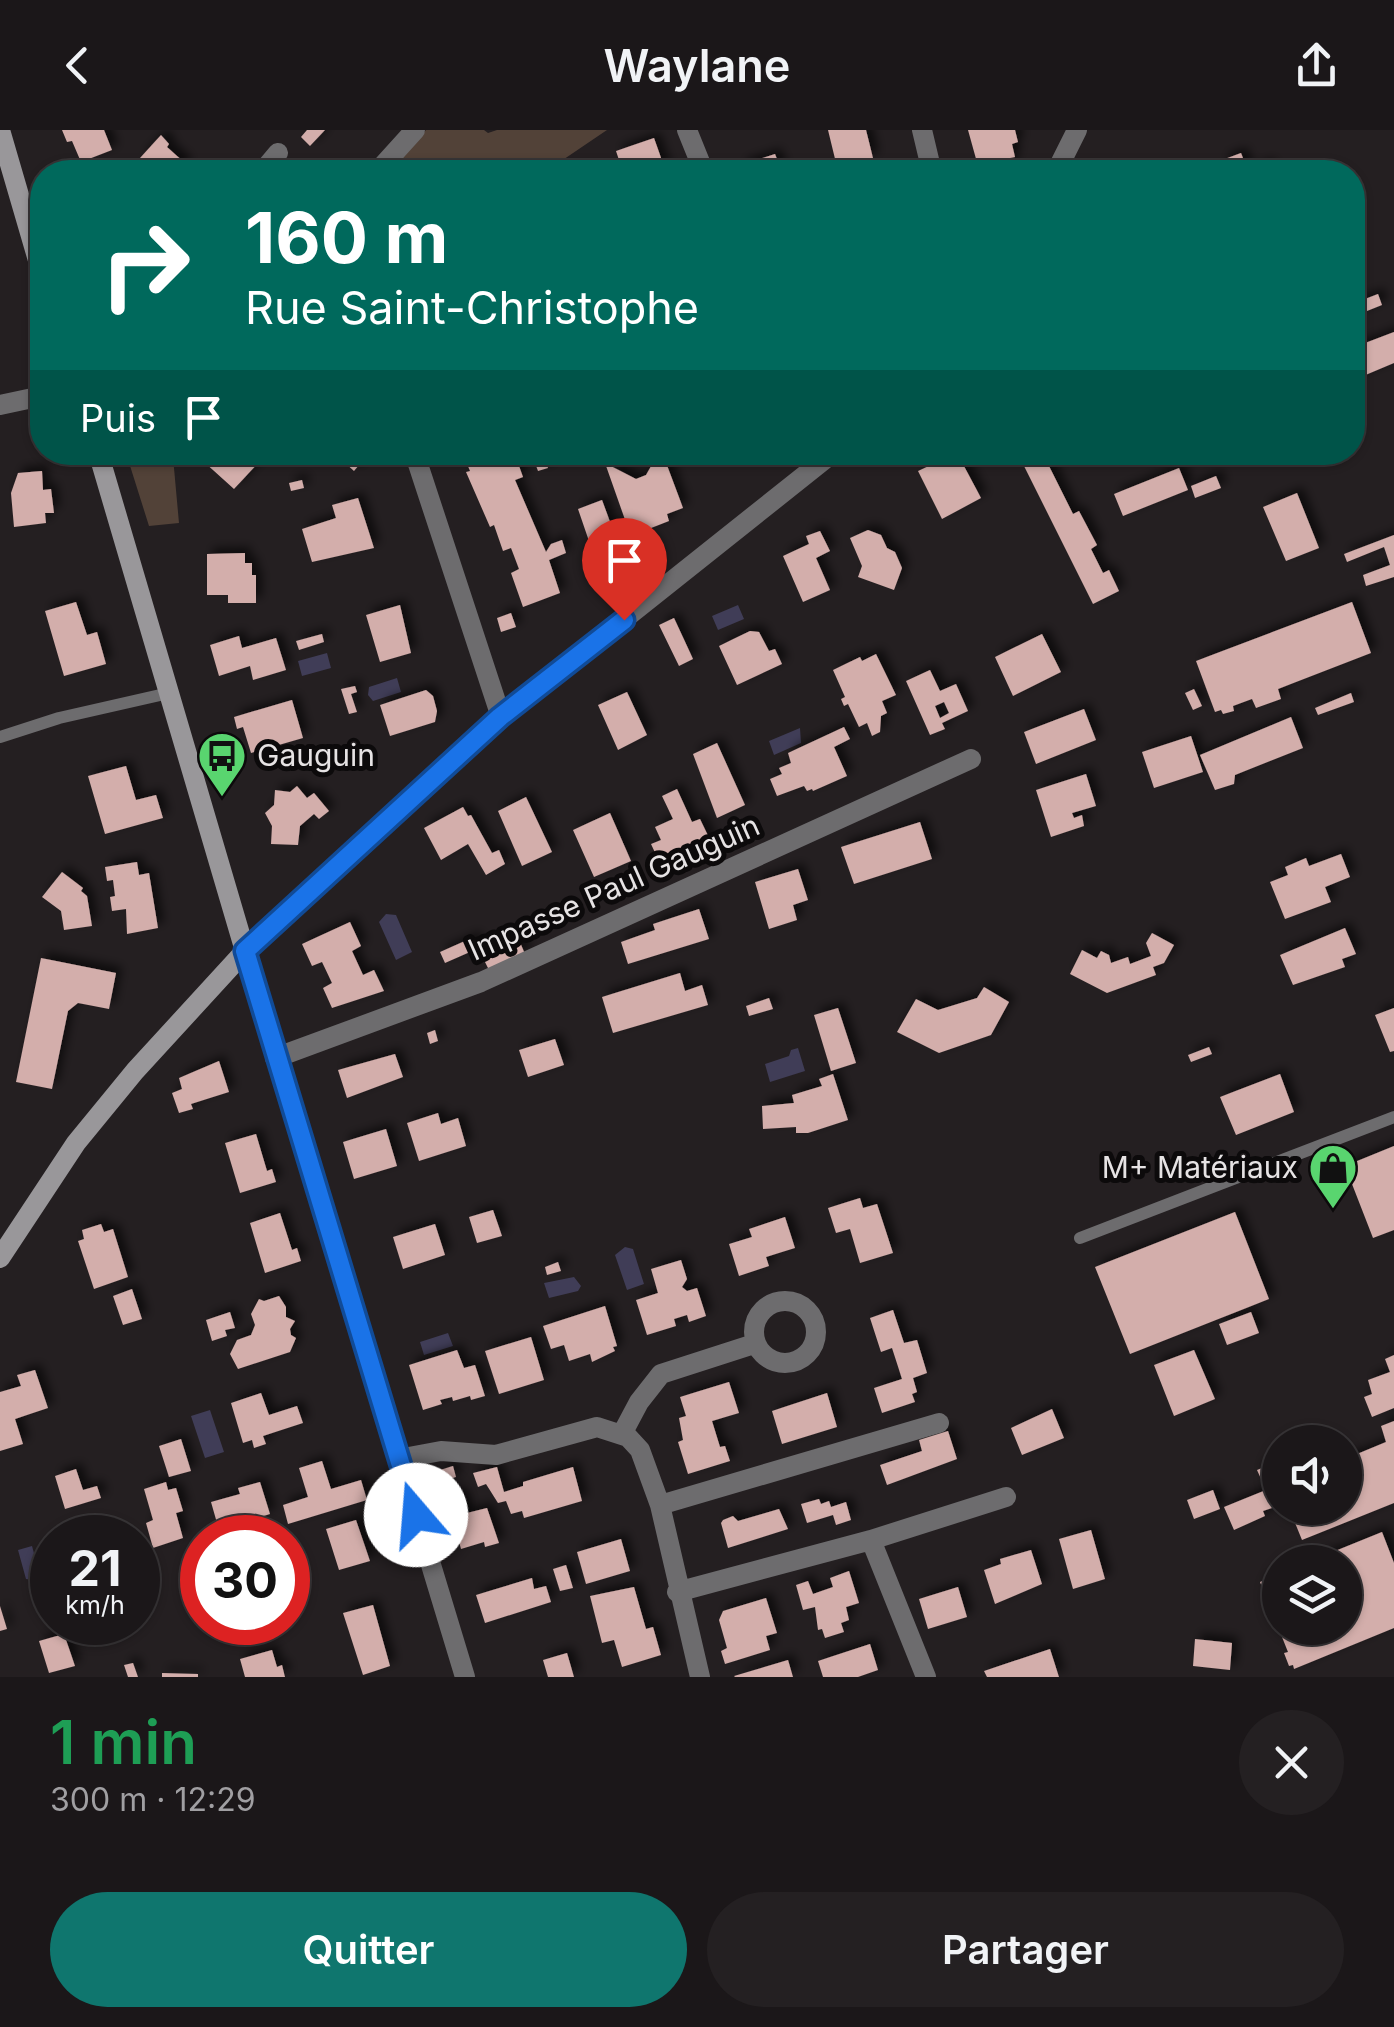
<!DOCTYPE html>
<html lang="fr">
<meta charset="utf-8">
<style>
:root{--surface:#1b1719;--page:#242022;--text:#f1f3f6;--muted:#a09fa2;--line:#393638;--accent:#0f766e}
body{margin:0;font-family:Inter,sans-serif;background:var(--page);color:var(--text);height:100vh;display:flex;flex-direction:column;font-size:38px;white-space:nowrap}
*{box-sizing:border-box;margin:0}
p{font-size:32px;color:var(--muted)}
.icon{flex:none;width:55px;height:55px;fill:none;stroke:currentColor;stroke-width:2;stroke-linecap:round;stroke-linejoin:round}
.map{position:relative;height:1547px;overflow:hidden}
.sheet{display:flex;flex-direction:column;background:var(--surface);flex:1}
.sheet>*{flex:none}
.banner{position:absolute;left:30px;top:30px;width:1335px;height:305px;border-radius:40px;box-shadow:0 2px 8px #0004,0 0 0 2px var(--line);background:#00695c;color:#fff;overflow:hidden}
.fabs{position:absolute;left:1262px;top:1295px;display:grid;gap:20px}
.fabs a{display:grid;place-items:center;width:100px;height:100px;border-radius:50%;background:var(--surface);box-shadow:0 2px 8px #0004,0 0 0 2px var(--line);font-size:50px}
.speed{position:absolute;left:30px;top:1385px;display:flex;gap:20px;font-size:50px;font-weight:700;text-align:center}
.speed>*{display:grid;place-content:center;width:130px;height:130px;border-radius:50%;background:var(--surface);box-shadow:0 2px 8px #0004,0 0 0 2px var(--line);line-height:1}
.speed small{font-size:25px;font-weight:400}
.speed .limit{border:15px solid #d22;background:#fff;color:#111}
.pin{position:absolute;display:grid;place-items:center;width:85px;height:85px;color:#fff;margin:-102px -42px;border-radius:50% 50% 50% 0;rotate:-45deg;box-shadow:0 0 10px #0007}
.pin .icon{rotate:45deg}
.me{position:absolute;width:110px;margin:-55px;rotate:342deg;stroke-linejoin:round;filter:drop-shadow(0 0 8px #0008)}
.turn{display:flex;align-items:center;gap:35px;height:210px;padding:0 50px;font-size:45px}
.turn .icon{width:130px;height:130px;stroke-width:2.5}
.turn b{display:block;font-size:70px;line-height:85px}
.then{display:flex;align-items:center;height:95px;padding:0 50px;background:#0003;gap:20px;font-size:38px}
.round{display:grid;place-items:center;flex:none;width:105px;height:105px;border-radius:52px;background:var(--page)}
.headline{display:flex;align-items:center;justify-content:space-between;height:170px;padding:0 50px}
h1{font-size:60px;font-weight:600;line-height:75px;color:#1e9e55}
.primary-button{display:flex;gap:20px;margin-top:auto;padding:20px 50px}
.primary-button a{flex:1;height:115px;border-radius:60px;background:var(--accent);color:#fff;font-size:40px;font-weight:600;line-height:115px;text-align:center}
.primary-button a+a{background:var(--page);color:var(--text)}
header{display:flex;justify-content:space-between;align-items:center;height:130px;padding:0 50px;background:var(--surface);font-size:45px;font-weight:600}
.map>svg:first-child{display:block}
.green{fill:#524238}
.water{fill:#403d57}
.building{fill:#d3aeab;fill-rule:evenodd;filter:url(#shadow)}
.lines{fill:none;stroke-linecap:round;stroke-linejoin:round}
.lane{stroke:#6d6c6e;stroke-width:12}
.street{stroke:#6d6c6e;stroke-width:20}
.secondary{stroke:#99979a;stroke-width:20}
.route-casing{stroke:#114b97;stroke-width:25}
.route{stroke:#1a73e8;stroke-width:18}
.labels{text-anchor:middle;stroke-width:10;stroke-linejoin:round;paint-order:stroke}
.poi-label{font-size:30px;fill:#e6e3e4;stroke:#0c0a0b;text-anchor:start}
.street-label{font-size:30px;fill:#e6e3e4;stroke:#0c0a0b}
</style>
<header><svg class="icon" aria-label="back" viewBox="0 0 24 24"><path d="M15 5l-7 7 7 7"/></svg>Waylane<svg class="icon" aria-label="share" viewBox="0 0 24 24"><path d="M12 15V3M7 8l5-5 5 5M5 13v7h14v-7"/></svg></header>
<div class="map">
<svg width="1394" height="1547" viewBox="0 0 1394 1547">
<defs>
<filter id="shadow"><feDropShadow dx="6" dy="-6" stdDeviation="5" flood-color="#0009"/></filter>
</defs>
<rect width="100%" height="100%" fill="#241f21"/>
<path class="green" d="M426 0H484L488 3 497 0H607L545 42H407L397 33Z
M126 323H152L155 329 173 327 179 393 149 396Z"/>
<path class="water" d="M738 475 744 489 718 500 712 486Z
M327 523 331 538 302 546 298 531Z
M397 548 401 562 373 571 368 565 369 557Z
M800 598 801 613 774 625 769 611Z
M386 784 396 785 412 822 396 830 379 792Z
M798 918 805 941 770 952 765 934 789 926 791 920Z
M625 1117 633 1119 644 1154 627 1160 615 1125Z
M574 1147 581 1156 578 1161 549 1168 544 1153Z
M448 1203 453 1216 424 1225 420 1212Z
M210 1280 224 1322 205 1328 191 1286Z
M32 1416 40 1445 33 1450 26 1449 18 1420Z"/>
<path class="building" d="M62 0H104L112 20 81 32 72 11 67 12Z
M307 0H325L310 16 301 7Z
M828 0H866L873 28 837 37Z
M968 0H1015L1018 12 1012 14 1015 27 1010 28 1012 38 986 42 984 35 978 36Z
M161 5 169 14 167 17 186 34 181 39 185 42H154L140 28Z
M654 8 666 42H623L616 21Z
M1241 23 1248 41 1268 34 1272 42H1227L1222 30Z
M775 24 782 42H743L741 35Z
M1378 164 1382 175 1357 185 1352 174Z
M1394 202V233L1356 249 1352 239V218Z
M193 322H239L246 328 251 322 260 331 234 359Z
M333 322H370L354 341Z
M484 322H514L523 347 515 350 546 422 551 414 562 410 566 423 549 430 560 463 523 477 511 443 519 439 511 418 503 421 494 395 490 397 466 342 470 341 465 329Z
M531 322H542L548 338 538 341Z
M659 322H662L683 378 667 384 669 391 646 400 644 395 629 401 605 333 636 349 646 345Z
M1017 322H1050L1054 331 1048 334 1073 384 1079 381 1097 415 1091 419 1103 443 1109 440 1119 461 1093 474Z
M957 323 981 368 942 389 918 341Z
M1179 338 1188 360 1123 386 1114 364Z
M42 341 43 360 51 359 54 383H45L46 393 14 397 11 363 18 343Z
M1216 346 1221 358 1195 368 1191 356Z
M302 350 304 358 291 361 289 353Z
M1297 363 1319 418 1286 431 1263 377Z
M358 368 374 418 312 432 302 399 336 388 332 375Z
M602 370 613 400 608 402 623 445 603 452 578 379Z
M868 400 881 405 887 418 895 422 902 438 894 460 858 447 862 436 850 408Z
M820 401 830 421 816 428 830 460 803 472 783 426 809 414 806 406Z
M1394 405V447L1366 456 1363 445 1390 435 1384 417 1347 432 1344 424Z
M245 423V433H252V445H256V473H228V465H207V424Z
M631 457 634 467 616 474 612 464Z
M76 472 87 505 97 502 106 534 64 546 45 481Z
M1352 472 1371 523 1278 559 1281 569 1256 578 1252 569 1233 576 1234 581 1223 584 1221 580 1215 582 1196 531Z
M400 475 411 523 380 532 366 485Z
M511 483 516 497 501 502 497 488Z
M674 488 693 529 679 536 659 495Z
M750 501 759 502 769 521 775 519 782 534 737 555 719 516Z
M322 504 324 512 299 520 296 511Z
M1042 504 1061 542 1013 566 995 527Z
M239 506 242 518 276 508 286 540 253 550 250 536 219 546 210 515Z
M876 524 896 565 882 571 887 583 881 586 880 602 872 606 867 593 859 597 848 574 844 576 841 569 845 567 833 540 860 527 862 531Z
M930 540 940 561 956 554 968 581 942 593 945 599 930 605 906 551ZM944 572 949 583 940 588 935 576Z
M355 556 357 562 351 564 357 582 349 584 341 559Z
M1194 559 1202 576 1193 580 1185 563Z
M426 560 433 566 437 581 435 592 390 606 380 575Z
M627 562 647 605 618 620 598 575Z
M1351 563 1354 572 1318 585 1315 578Z
M292 570 303 608 251 623 243 597 237 599 234 587Z
M1084 579 1096 610 1036 634 1024 602Z
M1291 587 1303 618 1235 645 1234 654 1215 660 1200 625Z
M844 597 850 609 834 617 847 646 813 661 812 659 807 661 804 656 777 666 770 649 782 644 779 638 791 633 788 623Z
M1191 606 1203 642 1154 658 1142 622Z
M717 613 745 675 717 688 693 624Z
M126 636 136 670 156 665 163 688 105 704 88 646Z
M1086 644 1096 676 1072 683 1074 688 1082 685 1084 696 1051 707 1036 660Z
M297 656 307 668 314 663 329 681 319 689 314 684 300 696 298 715 271 714 272 696 265 683 274 675 275 660 290 662Z
M677 659 692 692 700 689 712 714 695 722 698 729 665 744 651 714 661 710 655 697 673 689 662 666Z
M526 667 552 722 522 736 498 681Z
M463 677 468 686 471 685 492 723 499 720 505 734 486 745 468 714 441 730 424 698Z
M610 683 631 731 594 747 573 700Z
M920 692 932 729 854 754 841 717Z
M1341 724 1350 747 1325 757 1331 772 1285 789 1270 752 1288 745 1285 737 1306 728 1309 736Z
M137 732 139 745 149 743 158 798 127 804 126 779 112 781 110 767 115 766 113 750 107 751 105 737Z
M798 739 808 770 793 775 797 790 769 799 755 752Z
M62 742 83 758 81 761 87 766 92 796 64 800 61 781 42 767Z
M699 779 709 809 628 834 621 812 655 800 653 794Z
M350 792 361 816 352 821 363 845 374 840 384 861 332 878 323 858 332 853 322 832 312 836 302 814Z
M1345 798 1356 824 1342 829 1345 837 1293 855 1280 825Z
M1152 803 1174 815 1164 833 1153 837 1156 845 1107 863 1070 844 1082 820 1097 828 1101 821 1109 825 1111 833 1128 827 1130 834 1151 826 1146 813Z
M474 807 479 818 445 833 440 822Z
M519 810 525 824 489 840 482 826Z
M41 828 116 843 109 879 78 873 68 881 52 959 16 952Z
M680 843 685 861 702 855 708 875 613 903 602 867Z
M984 857 1009 872 991 905 939 923 897 902 916 869 938 880 977 868Z
M769 868 773 879 749 886 746 876Z
M838 878 856 933 831 941 814 885Z
M1394 878V921L1390 922 1375 885Z
M435 900 438 911 430 914 427 903Z
M555 909 564 935 528 947 519 920Z
M1209 917 1212 924 1191 932 1188 925Z
M395 924 403 947 347 968 338 940Z
M219 931 229 962 191 974 193 979 179 983 172 963 182 959 179 948Z
M833 944 848 990 808 1003H796V997L763 999 762 976 794 973 792 965 822 956 819 949Z
M1280 944 1294 982 1236 1005 1220 967Z
M438 983 441 994 458 988 466 1016 419 1031 407 993Z
M386 999 397 1036 354 1049 343 1012Z
M256 1004 267 1041 272 1039 276 1052 240 1063 225 1013Z
M1394 1016V1100L1373 1108 1345 1036Z
M860 1068 863 1078 877 1074 893 1123 860 1133 850 1099 836 1103 828 1078Z
M493 1080 502 1106 477 1113 469 1087Z
M1235 1082 1269 1169 1130 1224 1095 1137Z
M280 1083 292 1120 297 1118 301 1131 265 1143 250 1093Z
M785 1087 795 1118 766 1127 769 1136 739 1146 729 1114 752 1107 749 1099Z
M101 1094 104 1102 113 1099 128 1147 94 1159 78 1111 84 1109 82 1100Z
M435 1094 445 1125 403 1139 393 1107Z
M681 1130 687 1149 682 1157 687 1161 697 1158 706 1186 689 1192 687 1185 674 1189 676 1196 647 1205 636 1170 658 1163 651 1139Z
M558 1132 561 1141 547 1145 545 1137Z
M132 1159 142 1189 123 1195 113 1166Z
M279 1166 286 1177V1187L295 1191 290 1199 291 1205 296 1208 290 1222 238 1239 230 1224 237 1210 251 1205 255 1195 251 1184 259 1169 264 1171Z
M605 1176 617 1216 613 1217 615 1221 592 1232 590 1224 569 1231 564 1215 551 1219 543 1196Z
M893 1180 904 1213 917 1210 927 1243 913 1248 917 1262 912 1264 915 1272 882 1283 874 1258 902 1249 892 1218 881 1222 870 1188Z
M230 1182 235 1198 225 1200 227 1206 212 1211 206 1190Z
M1251 1182 1259 1203 1227 1215 1219 1194Z
M531 1207 544 1250 499 1264 485 1221Z
M457 1220 464 1238 475 1235 485 1266 471 1270 470 1266 453 1271 452 1267 440 1270 442 1274 423 1280 409 1235Z
M1194 1220 1215 1269 1174 1286 1154 1235Z
M1394 1225V1278L1372 1287 1364 1267 1372 1264 1368 1250 1390 1242 1385 1229Z
M35 1240 48 1278 15 1289 23 1314 0 1321V1262L21 1256 17 1245Z
M729 1252 739 1283 712 1291 720 1317 725 1316 730 1331 688 1344 678 1312 683 1310 679 1288 686 1286 680 1267Z
M261 1263 269 1285 297 1276 303 1293 263 1306 266 1314 254 1318 252 1310 243 1313 231 1273Z
M827 1263 837 1297 782 1314 772 1281Z
M1052 1279 1064 1308 1022 1325 1011 1298Z
M1394 1291V1373L1302 1410 1289 1378H1345V1329L1386 1312 1381 1296Z
M948 1301 957 1329 887 1355 880 1335 922 1321 919 1310Z
M181 1309 191 1341 169 1347 159 1316Z
M322 1331 331 1359 361 1350 367 1370 288 1394 283 1375 308 1367 299 1338Z
M1280 1331V1355L1271 1358 1278 1376 1263 1381 1265 1386 1234 1400 1224 1377 1266 1360 1257 1340Z
M453 1336 456 1347 443 1351 440 1340Z
M497 1337 504 1362 523 1356V1352L573 1337 582 1371 524 1388 522 1381 511 1384 506 1371 498 1373 486 1354 478 1357 473 1343Z
M76 1339 83 1360 97 1356 101 1368 65 1379 55 1346Z
M166 1352 168 1360 176 1358 183 1381 176 1383 183 1408 153 1418 146 1393 153 1390 144 1359Z
M260 1352 270 1384 219 1400 211 1372 240 1364 238 1358Z
M1213 1360 1220 1379 1194 1389 1187 1370Z
M452 1366H462L467 1383 487 1378 499 1413 485 1417 484 1412 461 1419 458 1408 452 1410 450 1404 446 1405 435 1371Z
M819 1369 821 1374 829 1371 831 1377 846 1372 851 1390 836 1395 833 1385 807 1393 801 1374Z
M779 1379 788 1399 728 1418 721 1393 723 1390 733 1386 738 1391Z
M356 1390 370 1431 339 1440 326 1399Z
M1091 1400 1105 1449 1073 1459 1059 1409Z
M1382 1402 1394 1433V1498L1294 1539 1293 1535 1289 1536 1284 1523 1288 1522 1260 1452 1280 1444V1498H1345V1432H1308Z
M621 1409 630 1441 586 1454 577 1422Z
M1031 1420 1042 1454 995 1474 984 1440 1001 1434 1000 1429Z
M566 1435 573 1458 560 1461 553 1439Z
M849 1441 859 1473 846 1477 849 1490 841 1493 844 1502 825 1508 822 1499 818 1500 815 1477 803 1480 796 1455 808 1451 813 1464 833 1457 830 1448Z
M532 1448 534 1459 546 1456 551 1472 485 1493 476 1465Z
M634 1457 646 1499 653 1497 661 1525 622 1537 614 1510 602 1513 590 1466Z
M958 1457 967 1487 928 1499 919 1469Z
M766 1468 777 1503 766 1506 770 1520 725 1534 721 1521 727 1518 719 1490 723 1481Z
M373 1475 390 1536 363 1545 343 1483Z
M0 1476 7 1499 0 1501Z
M64 1504 75 1536 49 1543 39 1511Z
M1195 1509 1232 1513 1230 1540 1193 1536Z
M870 1514 878 1540 858 1547H823L818 1531Z
M1050 1519 1059 1547H987L984 1541Z
M272 1520 277 1537 282 1535 285 1547H245L240 1529Z
M567 1523 574 1547H548L543 1530Z
M788 1530 793 1547H735L734 1546Z
M133 1533 138 1547H128L124 1535Z
M162 1543 198 1544V1547H162Z"/>
<g class="lines">
<path class="lane" d="M0 607 59 588 169 563
M1080 1108 1394 987"/>
<path class="street" d="M687 0 704 42
M922 0 932 42
M262 42 278 23
M377 42 415 0
M1056 42 1077 0
M0 275 42 266
M414 322 501 587
M275 928 481 852 971 629
M754 1202a31 31 0 1 1 62 0a31 31 0 1 1-62 0Z
M622 1304 639 1272 661 1244 754 1214
M398 1329 441 1321 496 1325 597 1297 628 1307 640 1320 660 1375 700 1547
M660 1375 939 1293
M871 1410 1006 1367
M677 1462 871 1410 926 1547
M465 1547 245 821 501 587 834 322"/>
<path class="secondary" d="M0 0 42 144
M0 1128 76 1013 135 941 245 821 98 322"/>
</g>
<g class="lines">
<g class="route-casing">
<path id="route" d="M416 1385 245 821 500 587 624 490"/>
</g>
<use href="#route" class="route"/>
</g>
<defs>
<g id="bus-pin" transform="scale(2.5)"><path d="M0 17L-7.5 6A9.5 9.5 0 1 1 7.5 6Z" fill="#59d56f" stroke="#0c0a0b"/><path d="M-5-6H5V4H4V6H2V4H-2V6H-4V4H-5ZM-3.5-4V0h7V-4ZM-3.5 1.2v1.5H-2V1.2ZM2 1.2v1.5H3.5V1.2Z" fill="#111"/></g>
<g id="shop-pin" transform="scale(2.5)"><path d="M0 17L-7.5 6A9.5 9.5 0 1 1 7.5 6Z" fill="#59d56f" stroke="#0c0a0b"/><path d="M-5-2.5h2.3a2.7 3.5 0 0 1 5.4 0H5L5.5 6h-11ZM-1.5-2.5h3a1.5 2.3 0 0 0-3 0Z" fill="#111"/></g>
</defs>
<g fill-rule="evenodd">
<use href="#bus-pin" x="222" y="626"/>
<use href="#shop-pin" x="1333" y="1038"/>
</g>
<g class="labels">
<g class="poi-label">
<text x="257" y="636">Gauguin</text>
<text x="1298" y="1048" text-anchor="end">M+ Matériaux</text>
</g>
<g class="street-label">
<text transform="translate(614 758) rotate(-24)" y="10">Impasse Paul Gauguin</text>
</g>
</g>
</svg>
<div class="fabs">
<a><svg class="icon" aria-label="sound" viewBox="0 0 24 24"><path d="M4 9h4l5-4v14l-5-4H4zM17 9q2 3 0 6"/></svg></a>
<a><svg class="icon" aria-label="layers" viewBox="0 0 24 24"><path d="M12 4l9 5-9 5-9-5zM3 14l9 5 9-5"/></svg></a>
</div>
<div class="speed"><div>21<small>km/h</small></div><div class="limit">30</div></div>
<div class="pin" style="left:624px;top:490px;background:#d93025"><svg class="icon" aria-label="arrive" viewBox="0 0 24 24"><path d="M6 21V4h12l-3 4 3 4H6"/></svg></div>
<svg class="me" style="left:416px;top:1385px" viewBox="-20 -20 40 40"><circle r="19" fill="#fff"/><path d="M0-13L10 11 0 6-10 11z" fill="#1a73e8"/></svg>
<div class="banner">
<div class="turn"><svg class="icon" aria-label="right" viewBox="0 0 24 24"><path d="M7 20v-9h11M14 6l5 5-5 5"/></svg><div><b>160 m</b>Rue Saint-Christophe</div></div>
<div class="then">Puis<svg class="icon" aria-label="arrive" viewBox="0 0 24 24"><path d="M6 21V4h12l-3 4 3 4H6"/></svg></div>
</div>
</div>
<section class="sheet">
<div class="headline"><div><h1>1 min</h1><p>300 m · 12:29</p></div><a class="round"><svg class="icon" aria-label="close" viewBox="0 0 24 24"><path d="M6 6l12 12M18 6L6 18"/></svg></a></div>
<div class="primary-button"><a>Quitter</a><a>Partager</a></div>
</section>
